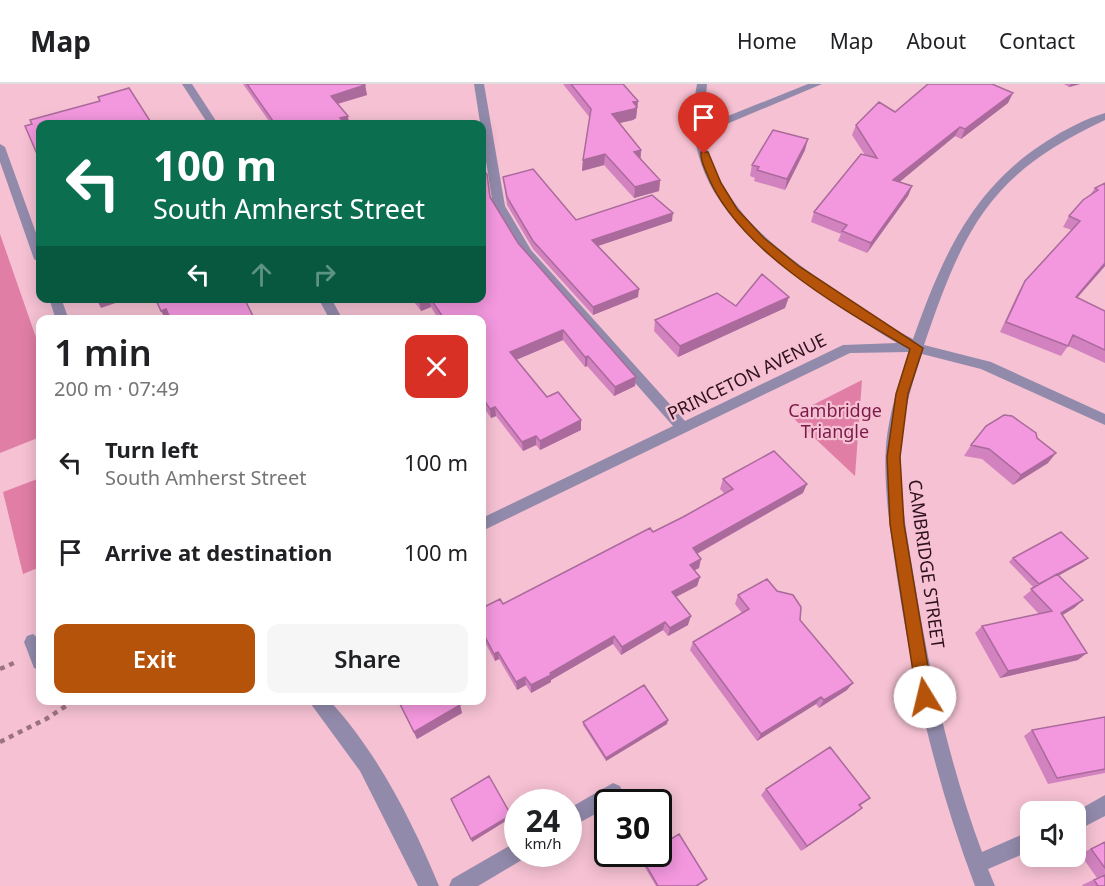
<!DOCTYPE html>
<meta charset="utf-8">
<style>
:root{--surface:#fff;--page:#f6f6f6;--text:#202124;--muted:#757577;--line:#e0e0e0;--accent:#b45309}
body{margin:0;font-family:"Noto Sans",sans-serif;background:var(--page);color:var(--text);height:100vh;display:flex;flex-direction:column;font-size:22px;white-space:nowrap}
*{box-sizing:border-box;margin:0}
p{font-size:20px;color:var(--muted)}
.icon{flex:none;width:33px;height:33px;fill:none;stroke:currentColor;stroke-width:2;stroke-linecap:round;stroke-linejoin:round}
.map{position:relative;flex:1;overflow:hidden}
.details{position:absolute;left:36px;top:231px;width:450px;height:390px;display:flex;flex-direction:column;background:var(--surface);border-radius:12px;box-shadow:0 3px 15px #0003}
.details>*{flex:none}
.top-card{position:absolute;left:36px;top:36px;width:450px;height:183px;border-radius:12px;box-shadow:0 3px 15px #0003;background:#0b6e4f;color:#fff;overflow:hidden}
.controls{position:absolute;left:1020px;top:717px;display:grid;gap:12px}
.controls a{display:grid;place-items:center;width:66px;height:66px;border-radius:12px;background:var(--surface);box-shadow:0 3px 15px #0003;font-size:30px}
.speed{position:absolute;left:504px;top:705px;display:flex;gap:12px;font-size:30px;font-weight:700;text-align:center}
.speed>*{display:grid;place-content:center;width:78px;height:78px;border-radius:50%;background:var(--surface);box-shadow:0 3px 15px #0003;line-height:1}
.speed small{font-size:15px;font-weight:400}
.speed .limit{border:3px solid #111;border-radius:9px;background:#fff;color:#111}
.pin{position:absolute;display:grid;place-items:center;width:51px;height:51px;color:#fff;margin:-62px -26px;border-radius:50% 50% 50% 0;rotate:-45deg;box-shadow:0 0 6px #0007}
.pin .icon{rotate:45deg}
.me{position:absolute;width:66px;margin:-33px;rotate:351deg;stroke-linejoin:round;filter:drop-shadow(0 0 4px #0008)}
.turn{display:flex;align-items:center;gap:21px;height:126px;padding:0 18px;font-size:27px}
.turn .icon{width:78px;height:78px;stroke-width:2.5}
.turn b{display:block;font-size:42px;line-height:51px}
.lanes{display:flex;align-items:center;height:57px;padding:0 18px;background:#0003;justify-content:center;gap:30px;direction:ltr}
.lanes .off{opacity:.35}
.round{display:grid;place-items:center;flex:none;width:63px;height:63px;border-radius:12px;background:var(--page)}
.summary{display:flex;align-items:center;justify-content:space-between;height:102px;padding:0 18px}
h1{font-size:36px;font-weight:600;line-height:45px}
.primary-button{display:flex;gap:12px;margin-top:auto;padding:12px 18px}
.primary-button a{flex:1;height:69px;border-radius:12px;background:var(--accent);color:#fff;font-size:24px;font-weight:600;line-height:69px;text-align:center}
.primary-button a+a{background:var(--page);color:var(--text)}
ul{padding:0;list-style:none}
li{display:flex;align-items:center;gap:18px;height:90px;padding:0 18px}
li div{flex:1}
li b{display:block;font-size:22px}
li em{font-style:normal}
header{display:flex;align-items:center;gap:36px;box-sizing:border-box;height:84px;padding:0 30px;background:var(--surface);border-bottom:2px solid var(--line)}
header strong{font-size:28px}
nav{display:flex;gap:33px;margin-inline-start:auto;font-size:21px}
.map>svg:first-child{display:block}
.green{fill:#e07ea5}
.lines{fill:none;stroke-linecap:round;stroke-linejoin:round}
.path{stroke:#9c7281;stroke-width:4.5;stroke-dasharray:5 5;stroke-linecap:butt}
.minor{fill:#928aab;fill-rule:evenodd}
.wall{fill:#d182bf}
.shaded-wall{fill:#aa6a9b}
.building{fill:#f397de;stroke:#aa6a9b;stroke-width:1.5}
.route{fill:#b45309;stroke:#753606;stroke-width:1.5}
.labels{text-anchor:middle;stroke-width:4.5;stroke-linejoin:round;paint-order:stroke}
.street-label{font-size:18px;fill:#30111e;stroke:#f5c1d3}
.park-label{font-size:18px;fill:#7a1a49;stroke:#f5c1d3}
</style>
<header>
<strong>Map</strong>
<nav><a>Home</a><a>Map</a><a>About</a><a>Contact</a></nav>
</header>
<div class="map">
<svg width="1105" height="802" viewBox="0 0 1105 802">
<rect width="100%" height="100%" fill="#f5c1d3"/>
<path class="green" d="M0 150 40 265V353L0 369Z
M862 296 855 392 791 332Z
M40 394V483L23 490 3 408Z"/>
<g class="lines">
<path class="path" d="M0 585 16 578
M0 658 46 635 75 616"/>
<path class="minor" d="M182 0H192L218 40H208Z
M474 0H484L505 122 531 166 685 337 843 261 897 259C871 244 846 226 821 208 747 157 677 100 697 0H707L703 42 808 0H822L703 50C722 129 779 168 843 211 866 227 888 243 913 255 942 174 971 105 1047 57 1064 46 1085 35 1105 29V36C989 90 964 144 924 261L991 278 1105 330V341L981 285 922 270C912 300 902 331 901 363 898 407 907 451 914 494 929 587 949 679 982 768L1030 747V767L988 785 995 802H975C937 702 913 599 897 493 891 450 883 405 886 361 889 329 899 298 909 268L850 269 482 447V434L673 342 520 168 493 122Z
M0 60 5 63 40 160V179L34 175 0 78Z
M49 214H61L69 236H56Z
M318 214H331L343 236H330Z
M33 550 40 556V586L34 584 24 558 27 552Z
M308 616H329C378 669 412 737 439 802H418L360 687Z
M613 699 620 702 623 709 620 716 608 718V723L568 745V725Z
M1105 711V732L1076 747 1075 728Z
M518 757V770H527L525 774 478 802H449L452 795Z"/>
</g>
<path class="wall" d="M243 0H364L365 1 367 11 338 20 349 40H271Z
M563 0H623L638 17 636 34 633 36 619 39 641 66V75L660 96 659 107 634 114 604 81 582 87 583 76 590 34Z
M1064 0H1080L1069 3Z
M1008 19 961 55 955 52 899 98 912 102 908 112 867 169 838 157 841 150 811 138 814 128 865 71 852 51 856 41 895 28Z
M805 66 785 106 754 97 755 94 750 92 752 81Z
M503 93 576 136 672 137 598 162 638 213 593 231 533 165 507 121Z
M1105 99V182L1077 214 1105 227V279L1068 262 1061 272 1000 248 1019 207 1025 197 1072 146 1063 143 1069 132 1090 111 1095 104Z
M490 113 518 159 636 293 635 302 614 312 587 282 585 283 563 256 516 276 547 313 581 336V346L540 366 536 361 523 367 496 332 491 334 482 321V236H439L431 223 421 227 411 214H482Z
M736 222 785 224 678 273 654 247 655 236Z
M1037 354 1048 379 1013 401 982 375 964 372 971 361Z
M723 395 803 409 697 470 699 484 694 486 700 493 697 502 676 513 688 541 668 552 663 546 621 571 613 560 551 596V598L531 609 526 601 517 606 499 575 495 577 482 553V524L503 520 683 433 725 410 720 405Z
M1013 474H1088L1083 478 1058 492 1083 516 1074 524 1062 531 1078 576 1000 594 975 549 982 542 1039 530 1023 513 1034 504 1009 478Z
M738 511 800 536 847 606 819 624 816 620 757 657 690 566 693 558 742 529 735 520Z
M397 616H457L460 621 462 629 417 655Z
M1105 633V689L1048 700 1024 652 1032 646Z
M583 638 667 640 606 677 583 641Z
M766 705 870 714 860 722 855 730 801 767 761 711Z
M1105 758V802H1083L1082 801 1097 794 1080 770Z
M642 774 707 795 698 802H656L641 777Z"/>
<path class="shaded-wall" d="M1071 0H1080L1069 3Z
M365 1 367 11 333 21 331 12Z
M1013 9 1008 19 961 55 965 45Z
M638 17 636 34 633 36 611 41 612 30 633 18Z
M348 32 349 40H342L340 34Z
M960 43 955 52 890 106 893 96Z
M808 55 805 66 785 106 787 95Z
M641 66 640 77 634 68Z
M605 70 604 81 582 87 583 76Z
M660 96 659 107 634 114 635 103Z
M912 102 908 112 867 169 871 159Z
M673 129 672 137 592 164V156Z
M1105 179V182L1069 223 1076 213Z
M639 205 638 213 593 231V223Z
M789 213 785 224 678 273 680 262Z
M96 214H130L101 224Z
M425 214H429L431 223 421 227 419 217Z
M166 225 171 235 166 236 161 227Z
M563 246V256L511 278 510 268Z
M588 272 587 282 585 283V273Z
M636 293 635 302 614 312 615 303Z
M495 323 496 332 491 334 490 325Z
M581 336V346L540 366V357Z
M536 352V361L523 367 522 358Z
M1056 369 1048 379 1013 401 1021 391Z
M807 400 803 409 691 473 693 464Z
M1088 474 1083 478 1034 505 1039 500Z
M701 475 699 484 688 490 690 481Z
M700 493 697 502 670 516 672 508Z
M1083 516 1074 524 1053 537 1061 529Z
M691 532 688 541 668 552 670 544Z
M665 538 663 546 621 571 622 563Z
M614 552 613 560 551 596V598L531 609V601L550 589Z
M498 568 499 575 495 577 494 570Z
M1087 569 1078 576 1000 594 1008 587Z
M525 593 526 601 517 606 516 598Z
M853 599 847 606 819 624 824 616Z
M821 613 816 620 757 657 761 650Z
M460 621 462 629 417 655 414 648Z
M668 636 667 640 606 677V674Z
M862 724 855 730 801 767 807 762Z
M511 731V734L472 758 471 755Z"/>
<path class="building" d="M247 0H364L365 1 331 12 348 32 340 34 345 40H275Z
M571 0H623L638 17 633 18 637 23 634 25 612 30 641 66 634 68 660 96 635 103 605 70 583 76 591 25Z
M928 0H992L1013 9 965 45 960 43 893 96 912 102 871 159 842 147 847 141 814 128 861 70 877 74 856 41 879 18 895 28Z
M129 4 152 40H40V77L25 42 32 40 30 36 100 17 98 13Z
M773 46 808 55 787 95 757 86 759 83 752 81Z
M482 85 487 90 490 113 518 159 636 293 615 303 588 272 585 273 563 246 510 268 547 313 558 308 581 336 540 357 536 352 522 358 495 323 490 325 482 313V236H445L430 214H482Z
M533 85 576 136 652 111 673 129 592 156 639 205 593 223 533 157 507 113 503 93Z
M1105 99V179L1076 213 1105 227V266L1073 251 1068 262 1006 238 1025 197 1080 137 1069 132 1083 116 1098 106 1095 104Z
M762 190 789 213 680 262 655 236 717 209 736 222Z
M155 214H244L255 236H171L166 225 161 227Z
M1004 331 1012 332 1036 349 1037 354 1056 369 1021 391 989 365 971 361 986 342Z
M774 367 807 400 693 464 701 475 690 481 700 493 672 508 691 532 670 544 665 538 622 563 614 552 550 589 551 591 531 601 525 593 516 598 498 568 494 570 482 547V524L500 515 503 520 650 444 653 448 683 433 733 405 723 395Z
M1061 448 1088 474 1039 500 1013 474Z
M1057 490 1083 516 1061 529 1087 569 1008 587 982 542 1052 527 1031 505Z
M767 495 777 507 793 511 801 523 800 536 853 599 824 616 821 613 761 650 693 558 749 525 738 511Z
M644 601 668 636 606 674 583 638Z
M398 616H457L460 621 414 648Z
M1105 633V685L1057 694 1032 646Z
M830 663 870 714 859 721 862 724 807 762 766 705Z
M489 692 511 731 471 755 451 715Z
M679 750 707 795 696 802H658L642 774 649 770H658V763Z
M1105 758V784L1091 765Z
M1105 791V802H1098L1094 796Z"/>
<path class="route" d="M701 68H708L721 99 737 125 764 154 800 183 923 264 908 310 900 373 904 440 933 613 931 618 925 620 919 618 917 613 890 440 887 373 896 310 910 265C842 225 737 166 707 90 704 83 700 75 701 68Z"/>
<g class="labels">
<g class="street-label">
<text transform="translate(747 293) rotate(-26)" y="6">PRINCETON AVENUE</text>
<text transform="translate(926 480) rotate(82)" y="6">CAMBRIDGE STREET</text>
</g>
<g class="park-label">
<text x="835" y="333">Cambridge<tspan x="835" dy="21">Triangle</tspan></text>
</g>
</g>
</svg>
<div class="controls">
<a><svg class="icon" aria-label="sound" viewBox="0 0 24 24"><path d="M4 9h4l5-4v14l-5-4H4zM17 9q2 3 0 6"/></svg></a>
</div>
<div class="speed"><div>24<small>km/h</small></div><div class="limit">30</div></div>
<div class="pin" style="left:704px;top:70px;background:#d93025"><svg class="icon" aria-label="arrive" viewBox="0 0 24 24"><path d="M6 21V4h12l-3 4 3 4H6"/></svg></div>
<svg class="me" style="left:925px;top:613px" viewBox="-20 -20 40 40"><circle r="19" fill="#fff"/><path d="M0-13L10 11 0 6-10 11z" fill="#b45309"/></svg>
<div class="top-card">
<div class="turn"><svg class="icon" aria-label="left" viewBox="0 0 24 24"><path d="M17 20v-9H6M10 6l-5 5 5 5"/></svg><div><b>100 m</b>South Amherst Street</div></div>
<div class="lanes"><svg class="icon" aria-label="left" viewBox="0 0 24 24"><path d="M17 20v-9H6M10 6l-5 5 5 5"/></svg><svg class="icon off" aria-label="ahead" viewBox="0 0 24 24"><path d="M12 20V5M6 11l6-6 6 6"/></svg><svg class="icon off" aria-label="right" viewBox="0 0 24 24"><path d="M7 20v-9h11M14 6l5 5-5 5"/></svg></div>
</div>
<section class="details">
<div class="summary"><div><h1>1 min</h1><p>200 m · 07:49</p></div><a class="round" style="background:#d93025;color:#fff"><svg class="icon" aria-label="close" viewBox="0 0 24 24"><path d="M6 6l12 12M18 6L6 18"/></svg></a></div>
<ul>
<li><svg class="icon" aria-label="left" viewBox="0 0 24 24"><path d="M17 20v-9H6M10 6l-5 5 5 5"/></svg><div><b>Turn left</b><p>South Amherst Street</p></div><em>100 m</em></li>
<li><svg class="icon" aria-label="arrive" viewBox="0 0 24 24"><path d="M6 21V4h12l-3 4 3 4H6"/></svg><div><b>Arrive at destination</b></div><em>100 m</em></li>
</ul>
<div class="primary-button"><a>Exit</a><a>Share</a></div>
</section>
</div>
